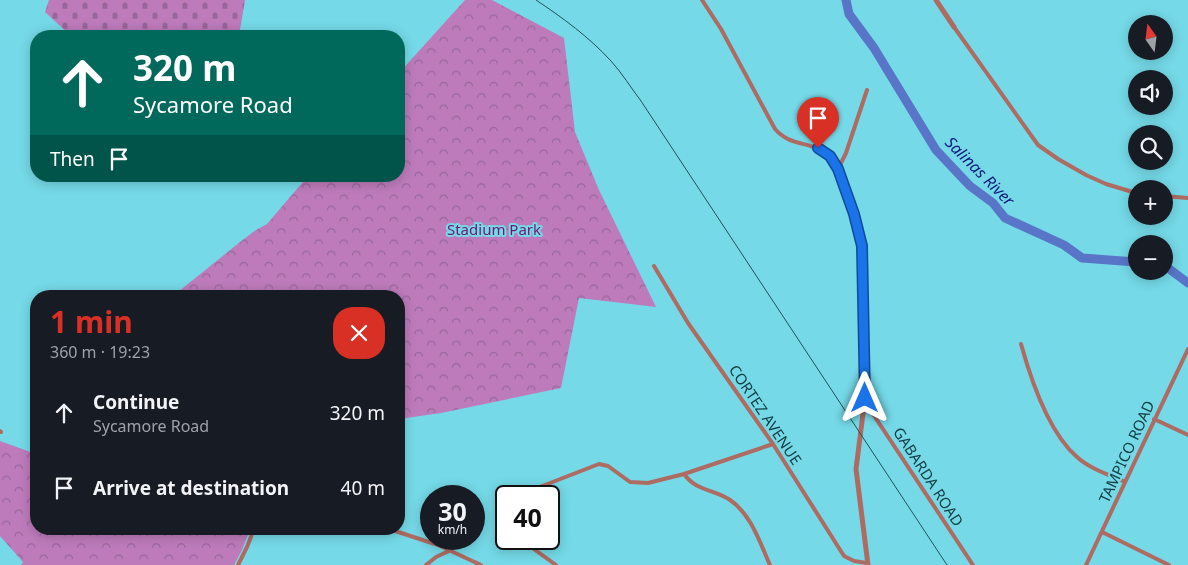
<!DOCTYPE html>
<meta charset="utf-8">
<style>
:root{--surface:#171b24;--page:#242831;--text:#f1f3f6;--muted:#9ea1a6;--accent:#d93025}
body{margin:0;font-family:"Noto Sans",sans-serif;background:var(--page);color:var(--text);height:100vh;display:flex;flex-direction:column;font-size:19px;white-space:nowrap}
*{box-sizing:border-box;margin:0}
p{font-size:16px;color:var(--muted)}
.icon{flex:none;width:28px;height:28px;fill:none;stroke:currentColor;stroke-width:2;stroke-linecap:round;stroke-linejoin:round}
.map{position:relative;flex:1;overflow:hidden}
.panel{position:absolute;left:30px;top:290px;width:375px;height:245px;display:flex;flex-direction:column;background:var(--surface);border-radius:20px;box-shadow:0 2px 12px #0003}
.panel>*{flex:none}
.hud{position:absolute;left:30px;top:30px;width:375px;height:152px;border-radius:20px;box-shadow:0 2px 12px #0003;background:#00695c;color:#fff;overflow:hidden}
.needle{width:32px;rotate:346deg}
.fabs{position:absolute;left:1128px;top:15px;display:grid;gap:10px}
.fabs a{display:grid;place-items:center;width:45px;height:45px;border-radius:50%;background:var(--surface);box-shadow:0 2px 12px #0003;font-size:25px}
.speed{position:absolute;left:420px;top:485px;display:flex;gap:10px;font-size:25px;font-weight:700;text-align:center}
.speed>*{display:grid;place-content:center;width:65px;height:65px;border-radius:50%;background:var(--surface);box-shadow:0 2px 12px #0003;line-height:1}
.speed small{font-size:12px;font-weight:400}
.speed .limit{border:2px solid #111;border-radius:8px;background:#fff;color:#111}
.pin{position:absolute;display:grid;place-items:center;width:42px;height:42px;color:#fff;margin:-51px -21px;border-radius:50% 50% 50% 0;rotate:-45deg;box-shadow:0 0 5px #0007}
.pin .icon{rotate:45deg}
.me{position:absolute;width:55px;margin:-28px;rotate:0deg;stroke-linejoin:round;filter:drop-shadow(0 0 4px #0008)}
.turn{display:flex;align-items:center;gap:18px;height:105px;padding:0 20px;font-size:22px}
.turn .icon{width:65px;height:65px;stroke-width:2.5}
.turn b{display:block;font-size:35px;line-height:42px}
.then{display:flex;align-items:center;height:48px;padding:0 20px;background:#0003;gap:10px;font-size:19px}
.round{display:grid;place-items:center;flex:none;width:52px;height:52px;border-radius:20px;background:var(--page)}
.head{display:flex;align-items:center;justify-content:space-between;height:85px;padding:0 20px}
h1{font-size:30px;font-weight:700;line-height:38px;color:var(--accent)}
ul{padding:0;list-style:none}
li{display:flex;align-items:center;gap:15px;height:75px;padding:0 20px}
li div{flex:1}
li b{display:block;font-size:19px}
li em{font-style:normal}
.map>svg:first-child{display:block}
.cemetery{fill:url(#cemetery-stones)}
.park{fill:url(#park-crowns)}
.lines{fill:none;stroke-linecap:round;stroke-linejoin:round}
.river{stroke:#5875c8;stroke-width:9}
.minor{stroke:#ad6b62;stroke-width:4}
.tertiary{stroke:#ad6b62;stroke-width:5}
.rail{stroke:#205259;stroke-width:1}
.route-casing{stroke:#114b97;stroke-width:12}
.route{stroke:#1a73e8;stroke-width:9}
.labels{text-anchor:middle;stroke-width:4;stroke-linejoin:round;paint-order:stroke}
.park-label{font-size:15px;fill:#711772;stroke:#75d9e7}
.street-label{font-size:15px;fill:#144046;stroke:#75d9e7}
.water-label{font-size:16px;font-style:italic;fill:#0f1a7d;stroke:#75d9e7}
</style>
<div class="map">
<svg width="1188" height="565" viewBox="0 0 1188 565">
<defs>
<pattern id="cemetery-stones" width="16" height="16" patternUnits="userSpaceOnUse" patternTransform="scale(1.25)"><rect width="16" height="16" fill="#bd7bbb"/><path d="M2 7V4a2 2 0 0 1 4 0v3zM10 15v-3a2 2 0 0 1 4 0v3z" fill="#98669a"/></pattern>
<pattern id="park-crowns" width="20" height="18" patternUnits="userSpaceOnUse" patternTransform="scale(1.25)"><rect width="20" height="18" fill="#bd7bbb"/><path d="M2 6a3 3 0 1 1 6 0M12 15a3 3 0 1 1 6 0" fill="none" stroke="#98669a"/></pattern>
</defs>
<rect width="100%" height="100%" fill="#75d9e7"/>
<path class="cemetery" d="M49 0H245L239 36H71L45 12Z"/>
<path class="park" d="M465 0H492L564 38 575 132 599 190 656 307 579 298 561 388 441 413 399 419V296H173L240 242 256 230 267 224 308 176H399V73Z
M0 441 36 454V529H250L242 550 234 565H21L23 562 0 536Z"/>
<g class="lines">
<path class="river" d="M846 0 849 14 874 48 936 150 970 186 993 203 1005 218 1064 245 1082 258 1136 262
M1164 265 1188 283"/>
<path class="minor" d="M702 0 721 29 775 129C795 152 819 135 838 169
M954 27 1038 145 1058 159 1086 175 1106 184 1136 193
M838 169 846 153 867 90
M1164 196 1188 198
M654 266 688 323 773 444 844 556 854 561 867 563
M1021 344C1031 380 1048 432 1077 457 1090 469 1110 475 1125 482
M865 402 973 565
M1154 419 1188 435
M0 431 1 432
M684 474C697 492 714 489 730 500 751 514 760 543 770 565
M523 496 532 490 599 464 608 466 630 482 648 483 684 474 773 444
M389 529 438 545 481 565
M1102 532 1169 565
M520 539 556 565
M238 565 247 547 254 529
M426 565 436 557 449 551
M1086 565 1188 349"/>
<path class="tertiary" d="M936 0 954 27
M838 169 854 213 862 246 865 398 856 469 868 565"/>
<path class="rail" d="M536 0C563 18 589 37 611 61 622 73 631 88 641 101L947 565"/>
</g>
<g class="lines">
<g class="route-casing">
<path id="route" d="M818 148 830 156 838 169 854 214 862 246 865 398"/>
</g>
<use href="#route" class="route"/>
</g>
<g class="labels">
<g class="park-label">
<text x="494" y="235">Stadium Park</text>
</g>
<g class="street-label">
<text transform="translate(765 415) rotate(56)" y="5">CORTEZ AVENUE</text>
<text transform="translate(1127 452) rotate(-65)" y="5">TAMPICO ROAD</text>
<text transform="translate(928 477) rotate(57)" y="5">GABARDA ROAD</text>
</g>
<g class="water-label">
<text transform="translate(980 171) rotate(45)" y="6">Salinas River</text>
</g>
</g>
</svg>
<div class="fabs">
<a><svg class="needle" viewBox="-14 -14 28 28"><path d="M0-13l5 13h-10z" fill="#e53935"/><path d="M0 13l5-13h-10z" fill="#9ea1a6"/></svg></a>
<a><svg class="icon" aria-label="sound" viewBox="0 0 24 24"><path d="M4 9h4l5-4v14l-5-4H4zM17 9q2 3 0 6"/></svg></a>
<a><svg class="icon" aria-label="search" viewBox="0 0 24 24"><circle cx="10" cy="10" r="6"/><path d="M15 15l6 6"/></svg></a>
<a>+</a>
<a>−</a>
</div>
<div class="speed"><div>30<small>km/h</small></div><div class="limit">40</div></div>
<div class="pin" style="left:818px;top:148px;background:#d93025"><svg class="icon" aria-label="arrive" viewBox="0 0 24 24"><path d="M6 21V4h12l-3 4 3 4H6"/></svg></div>
<svg class="me" style="left:865px;top:398px" viewBox="-20 -20 40 40"><path d="M0-17L14 15 0 8-14 15z" fill="#1a73e8" stroke="#fff" stroke-width="4"/></svg>
<div class="hud">
<div class="turn"><svg class="icon" aria-label="ahead" viewBox="0 0 24 24"><path d="M12 20V5M6 11l6-6 6 6"/></svg><div><b>320 m</b>Sycamore Road</div></div>
<div class="then">Then<svg class="icon" aria-label="arrive" viewBox="0 0 24 24"><path d="M6 21V4h12l-3 4 3 4H6"/></svg></div>
</div>
<section class="panel">
<div class="head"><div><h1>1 min</h1><p>360 m · 19:23</p></div><a class="round" style="background:#d93025;color:#fff"><svg class="icon" aria-label="close" viewBox="0 0 24 24"><path d="M6 6l12 12M18 6L6 18"/></svg></a></div>
<ul>
<li><svg class="icon" aria-label="ahead" viewBox="0 0 24 24"><path d="M12 20V5M6 11l6-6 6 6"/></svg><div><b>Continue</b><p>Sycamore Road</p></div><em>320 m</em></li>
<li><svg class="icon" aria-label="arrive" viewBox="0 0 24 24"><path d="M6 21V4h12l-3 4 3 4H6"/></svg><div><b>Arrive at destination</b></div><em>40 m</em></li>
</ul>
</section>
</div>
